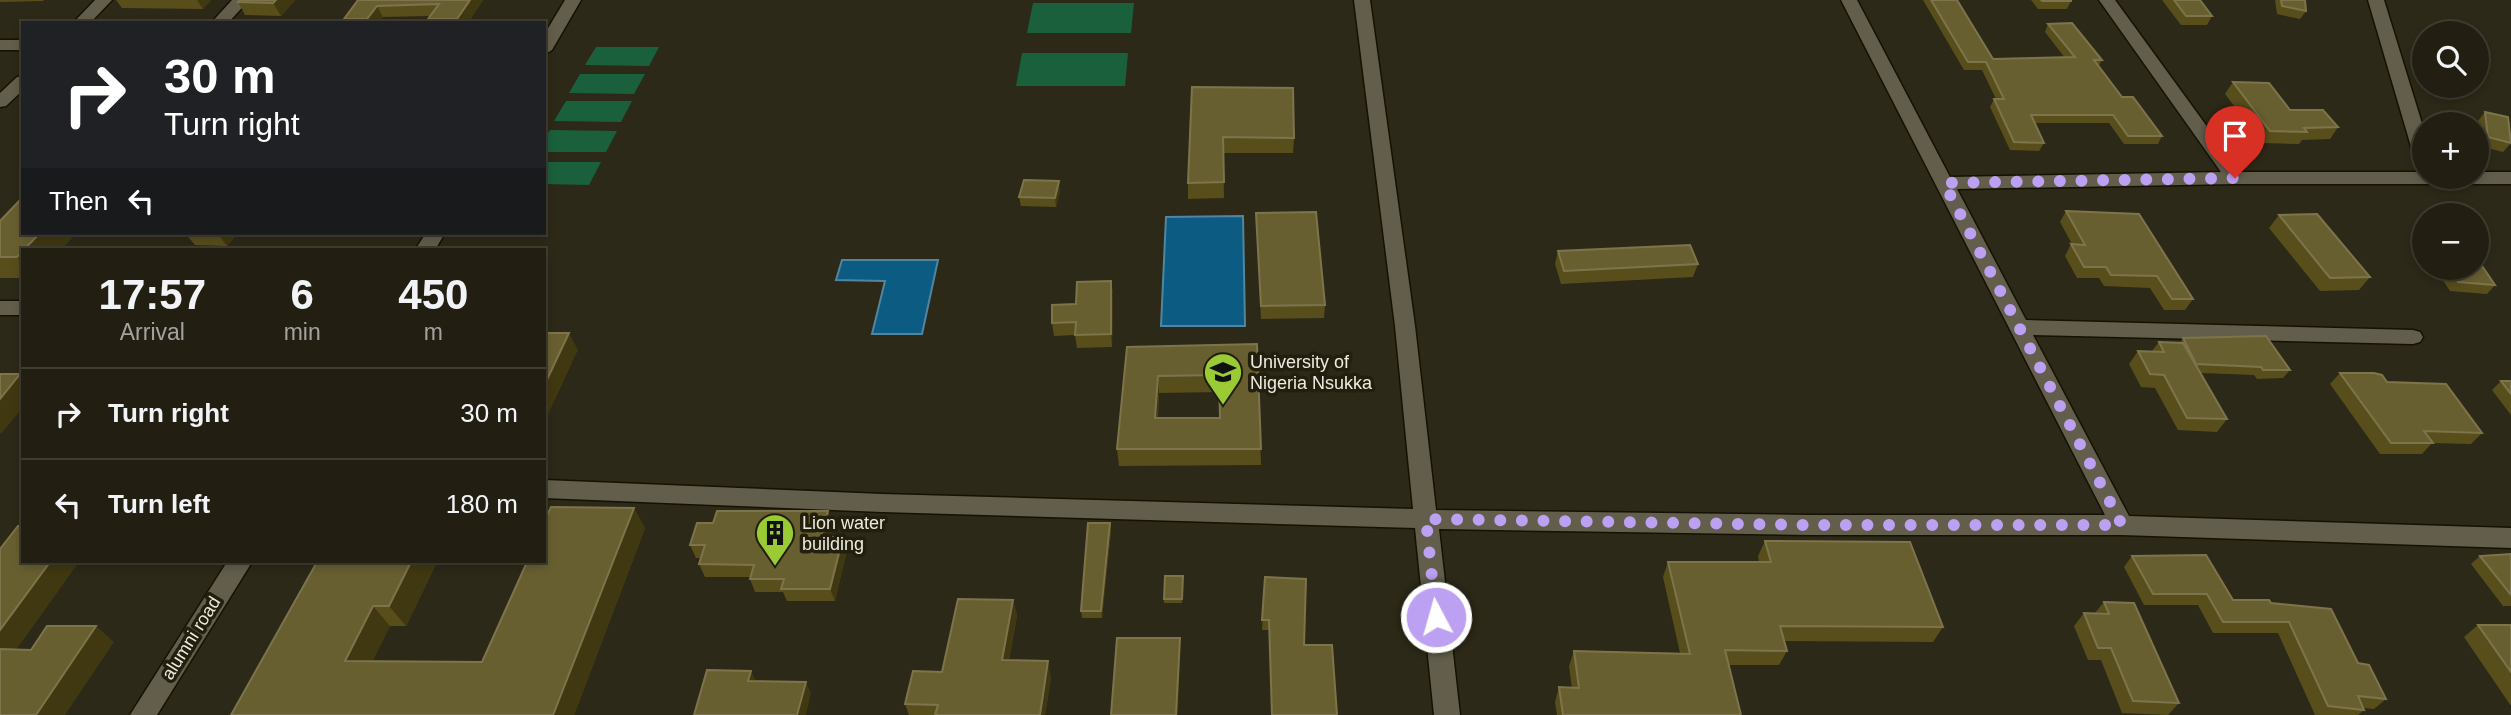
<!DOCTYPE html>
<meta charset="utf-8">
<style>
:root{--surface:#221f12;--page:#2a271b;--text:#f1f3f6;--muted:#a2a29f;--line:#3f3d32}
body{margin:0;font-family:Helvetica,sans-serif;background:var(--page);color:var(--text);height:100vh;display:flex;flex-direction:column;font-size:26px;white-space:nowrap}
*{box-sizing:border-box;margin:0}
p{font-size:23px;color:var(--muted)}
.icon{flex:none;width:38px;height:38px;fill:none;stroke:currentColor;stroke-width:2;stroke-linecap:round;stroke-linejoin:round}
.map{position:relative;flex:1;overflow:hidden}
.drawer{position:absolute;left:21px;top:248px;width:525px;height:315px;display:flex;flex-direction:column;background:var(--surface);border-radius:0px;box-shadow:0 4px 10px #0003,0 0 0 2px var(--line)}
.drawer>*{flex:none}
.banner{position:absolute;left:21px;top:21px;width:525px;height:214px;border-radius:0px;box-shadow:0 4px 10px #0003,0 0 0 2px var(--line);background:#202124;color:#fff;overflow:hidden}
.buttons{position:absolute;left:2412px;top:21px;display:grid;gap:14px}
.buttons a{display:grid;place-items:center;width:77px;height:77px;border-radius:50%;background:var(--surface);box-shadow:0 4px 10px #0003,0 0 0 2px var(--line);font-size:35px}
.pin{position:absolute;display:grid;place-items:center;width:60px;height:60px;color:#fff;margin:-72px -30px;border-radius:50% 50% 50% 0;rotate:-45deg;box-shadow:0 0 7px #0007}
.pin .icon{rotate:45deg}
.me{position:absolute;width:77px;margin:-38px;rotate:354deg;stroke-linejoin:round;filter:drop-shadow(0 0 5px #0008)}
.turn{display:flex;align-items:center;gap:24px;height:147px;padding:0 28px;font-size:32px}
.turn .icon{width:91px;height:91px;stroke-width:2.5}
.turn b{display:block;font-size:49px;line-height:60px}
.then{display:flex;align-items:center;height:66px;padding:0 28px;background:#0003;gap:14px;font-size:26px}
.eta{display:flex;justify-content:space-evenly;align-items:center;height:119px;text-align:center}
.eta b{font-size:42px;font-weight:700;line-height:49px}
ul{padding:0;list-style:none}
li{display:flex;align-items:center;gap:21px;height:91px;padding:0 28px;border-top:2px solid var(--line)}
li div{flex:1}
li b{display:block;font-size:26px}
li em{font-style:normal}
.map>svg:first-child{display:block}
.green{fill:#1a603c}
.water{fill:#0c5b82;stroke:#50869e;stroke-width:2}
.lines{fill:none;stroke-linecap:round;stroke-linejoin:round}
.minor-casing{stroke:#151203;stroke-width:3}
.minor{fill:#625e4b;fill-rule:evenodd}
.wall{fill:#584e1c;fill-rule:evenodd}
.shaded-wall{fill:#403811}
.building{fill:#685f31;stroke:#7d744c;stroke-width:2;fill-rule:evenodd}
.route{stroke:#bca0f2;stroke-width:12;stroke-dasharray:0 21.6}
.labels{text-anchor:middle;stroke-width:7;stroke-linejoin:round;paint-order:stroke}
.poi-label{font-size:18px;fill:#edeadf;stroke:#231f0e;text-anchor:start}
.street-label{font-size:18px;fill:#edeadf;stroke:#231f0e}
</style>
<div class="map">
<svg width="2511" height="715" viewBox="0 0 2511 715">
<rect width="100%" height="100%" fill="#2d2918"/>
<path class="green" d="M1033 3H1134L1131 33H1027Z
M596 47H659L649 66 585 65Z
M1022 53H1128L1125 86H1016Z
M580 74H645L634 94 569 93Z
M566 101H632L621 122 554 121Z
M550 130 617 131 606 152H544V140Z
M544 162H601L589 185 544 184Z"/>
<path class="water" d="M1243 216 1245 326H1161L1166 217Z
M842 260H938L922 334H872L885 281 836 280Z"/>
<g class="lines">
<g class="minor-casing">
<path id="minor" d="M95 0H112L90 23H73Z
M232 0H249L228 23H211Z
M565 0H581L552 50 544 55V35Z
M1354 0H1370L1415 326 1436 510 1809 515H2105L1841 0H1857L1950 177 2221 172 2099 0H2115L2240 172H2424V177H2476V172H2511V184H2235L1957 189 2026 320 2413 330 2420 332 2423 337 2420 342 2413 344 2033 335 2129 516 2511 528V548L2122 535H1809L1439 529 1460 715H1434L1415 528 882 512 544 498V480L882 494 1413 509 1395 326Z
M2368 0H2384L2424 130V166L2415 160Z
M0 40H23V50H0Z
M23 76V90L6 106 0 107V93L17 77Z
M426 233H445L435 250H415Z
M0 301H23V315H0Z
M227 562H252L157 715H130Z"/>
</g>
<use href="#minor" class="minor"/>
</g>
<path class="wall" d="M0 0H44L43 1 0 2Z
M116 0H211L203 9 122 8Z
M240 0H295L281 16 245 15 238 2Z
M358 0H483L468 23H430L428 19 430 16 383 17 379 23H346L344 19Z
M1923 0H1957L1993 59 2065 58 2045 32 2048 24 2102 60 2098 67 2122 97 2162 136 2158 144H2124L2109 123H2035L2044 143 2039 151 2010 150 1990 107 1994 99H1996L1982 70H1964Z
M2031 0H2071V1L2067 9H2038Z
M2162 0H2200L2212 16 2207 25H2181Z
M2275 0H2305L2306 11 2300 19 2277 14Z
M2476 48 2484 75 2477 84H2476Z
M2233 82 2290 110 2338 127 2330 139 2302 140 2299 144 2262 143 2225 94Z
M1192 87 1294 138 1293 153H1223L1224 198 1188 199V183Z
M2485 112 2511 143 2503 152 2480 146 2478 121Z
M1060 190 1056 207 1021 206 1019 197Z
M2066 211 2193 299 2185 310H2164L2150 288 2104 286 2099 278H2077L2065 256 2071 244H2072L2060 222Z
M1256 213 1325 305 1324 318 1261 319Z
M2279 215 2370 277 2359 290 2320 291 2269 228Z
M0 221 23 250V278H0Z
M2423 228H2424V250L2416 237Z
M185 233H238L227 246 195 245Z
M1558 251 1698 264 1693 277 1561 284 1555 264Z
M2435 268H2476L2495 285 2487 294 2450 291Z
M1111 281 1113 294 1112 347 1077 348 1075 335 1054 336 1052 323 1076 304Z
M2183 338 2290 370 2283 378 2257 379 2254 375 2201 373 2227 419 2217 432 2178 430 2155 388 2141 387 2129 364 2138 351H2152L2159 342 2180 343Z
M1257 344 1261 465 1119 466 1117 449 1127 347ZM1220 392V418H1158L1159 393Z
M2340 373 2387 382 2482 433 2471 444 2432 443 2422 454H2380L2330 384Z
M2501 381H2511V415L2492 390Z
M828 511 833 524 829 537H843L847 550 835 601H787L783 592H755L750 579V577H705L699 564 701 558H696L690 545 713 523Z
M1110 523 1111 531 1102 618H1082L1081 611Z
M645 528 574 715H231L317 562H437L406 626H390L372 661 482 662Z
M1765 541 1943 627 1933 642 1784 641 1787 651 1779 665H1729L1741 715H1557L1555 702 1559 687 1572 688 1569 666 1574 651 1680 653 1663 577 1668 562H1759L1758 556Z
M2511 554V606H2503L2471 564 2480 556Z
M2132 556 2233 600 2271 603 2358 663 2386 699 2374 709 2363 708 2364 710 2358 715H2315L2278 633H2213L2198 605H2144L2124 567Z
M1183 576 1182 603H1164V599Z
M1265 577 1304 645 1269 630H1262Z
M1013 600 1017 616 1009 660 1051 677 1045 715H909L905 704 942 672Z
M2104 602 2179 703 2168 715 2122 713 2101 660H2088L2074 626 2084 613 2094 614Z
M2478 625H2511V706L2464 637Z"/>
<path class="shaded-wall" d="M197 0H211L203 9Z
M276 0H295L281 16 273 3Z
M470 0H483L468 23H459L457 19Z
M377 6 383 17 379 23H369L367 19Z
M1059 181 1060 190 1056 207 1055 198Z
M40 233H77L61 250H24Z
M217 233H238L227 246Z
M23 251V264L17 257Z
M1111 281 1113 294 1112 347 1111 334Z
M569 333 578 350 544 423V386Z
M20 374 23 376V407L1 434 0 433V399Z
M1158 376 1159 393 1156 435 1155 418Z
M634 508 645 528 574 715H553Z
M828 511 833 524 826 550 821 537Z
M1110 523 1111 531 1102 618 1101 611Z
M843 537 847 550 835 601 830 589Z
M50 562H79L6 664 0 660V630Z
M411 562H437L406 626 389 606Z
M1013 600 1017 616 1006 675 1002 660Z
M373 606 390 626 363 681 345 661Z
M96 626 114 642 65 715H36Z
M1180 638V651L1178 715H1176Z
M1048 661 1051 677 1045 715H1040Z
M751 671 757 683 748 681Z
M806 682 811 693 806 715H797Z"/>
<path class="building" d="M240 0H276L273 3 238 2Z
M358 0H470L457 19H428L439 4 377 6 367 19H344Z
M1931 0H1957L1993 59 2075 57 2048 24 2072 23 2102 60H2094L2122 97H2133L2162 136H2128L2113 115H2031L2044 143 2014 142 1994 99H2004L1986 62H1968Z
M2041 0H2071V1H2042Z
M2174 0H2200L2212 16H2186Z
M2281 0H2305L2306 11 2282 6Z
M2476 48 2479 49 2484 75 2476 73Z
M2233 82 2269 83 2290 110H2323L2338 127 2304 128 2307 132 2270 131Z
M1192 87 1293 88 1294 138 1223 137 1224 182 1188 183Z
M2485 112 2508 117 2511 143 2488 137Z
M1024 180 1059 181 1055 198 1019 197Z
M23 197V233H40L17 257H0V221Z
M2066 211 2139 214 2193 299H2172L2157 276 2111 275 2106 267H2084L2071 244 2085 245Z
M1316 212 1325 305 1261 306 1256 213Z
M2317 214 2370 277 2330 278 2279 215Z
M1690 245 1698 264 1564 271 1558 251Z
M2476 257 2495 285 2458 282 2449 268H2476Z
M1111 281V334L1075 335 1076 322 1052 323V305L1076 304 1077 282Z
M544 333H569L544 386Z
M2266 336 2290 370H2263L2261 367 2196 364 2183 338Z
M2159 342 2183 343 2227 419 2187 418 2164 375 2150 374 2138 351 2164 352Z
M1257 344 1261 449H1117L1127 347ZM1219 375 1220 418H1155L1158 376Z
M2340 373H2374L2382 375 2387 382 2446 384 2482 433 2424 431 2433 443H2391Z
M0 374H20L0 399Z
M2501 381H2511V394Z
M551 507 634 508 553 715H231L317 562H411L389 606H373L345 661 482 662 527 562H544V522Z
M717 511H828L821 537H843L830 589H781L784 579H750L754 565 699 564 705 545H690L697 523H713Z
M1088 523H1110L1101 611H1081Z
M18 526H23V562H50L0 630V549Z
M1765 541 1910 542 1943 627 1780 626 1787 651 1725 650 1741 715H1563L1559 687 1579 688 1574 651 1690 654 1668 562H1771Z
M2511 554V595L2480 556Z
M2206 555 2233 600H2269L2271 603 2331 609 2358 663 2369 665 2386 699 2358 696 2364 710 2328 706 2289 622H2223L2207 594H2153L2132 556Z
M1165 576H1183L1182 599H1164Z
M1265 577 1306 579 1304 645H1332L1337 715H1272L1269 620H1262Z
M958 599 1013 600 1002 660 1048 661 1040 715H935L938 705 905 704 913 671 942 672Z
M2104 602 2134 603 2179 703 2133 701 2111 648H2098L2084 613 2109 614Z
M2478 625H2511V672Z
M47 626H96L36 715H0V649L31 650Z
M1117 638H1180L1176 715H1111Z
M707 670 751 671 748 681 806 682 797 715H694Z"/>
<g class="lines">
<path class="route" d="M1436 617 1426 519 1809 525H2122L1944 183 2235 178"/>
</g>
<defs>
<g id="university-pin" transform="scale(2.0125)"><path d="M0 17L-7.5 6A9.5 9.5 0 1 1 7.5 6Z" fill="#9acb34" stroke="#231f0e"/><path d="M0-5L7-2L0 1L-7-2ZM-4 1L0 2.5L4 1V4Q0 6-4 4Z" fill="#111"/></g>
<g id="building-pin" transform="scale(2.0125)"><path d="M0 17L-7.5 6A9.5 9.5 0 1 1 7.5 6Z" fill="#9acb34" stroke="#231f0e"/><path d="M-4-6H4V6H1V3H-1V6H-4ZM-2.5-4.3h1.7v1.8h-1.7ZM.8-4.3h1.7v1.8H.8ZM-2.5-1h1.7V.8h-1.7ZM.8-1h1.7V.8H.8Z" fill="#111"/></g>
</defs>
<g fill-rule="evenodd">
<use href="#university-pin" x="1223" y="372"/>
<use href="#building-pin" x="775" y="533"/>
</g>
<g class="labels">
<g class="poi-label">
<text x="1250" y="368">University of<tspan x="1250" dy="21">Nigeria Nsukka</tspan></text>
<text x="802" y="529">Lion water<tspan x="802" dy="21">building</tspan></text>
</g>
<g class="street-label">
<text transform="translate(191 638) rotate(-58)" y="6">alumni road</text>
</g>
</g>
</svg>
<div class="buttons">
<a><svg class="icon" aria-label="search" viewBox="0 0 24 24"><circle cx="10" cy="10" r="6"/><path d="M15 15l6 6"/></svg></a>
<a>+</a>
<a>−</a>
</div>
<div class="pin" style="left:2235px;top:178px;background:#d93025"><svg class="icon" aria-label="arrive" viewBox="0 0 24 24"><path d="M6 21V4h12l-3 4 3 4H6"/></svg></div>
<svg class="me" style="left:1436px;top:617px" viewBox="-20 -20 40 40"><circle r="17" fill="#bca0f2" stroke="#fff" stroke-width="3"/><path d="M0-11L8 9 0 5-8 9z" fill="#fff"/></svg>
<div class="banner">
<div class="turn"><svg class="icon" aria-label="right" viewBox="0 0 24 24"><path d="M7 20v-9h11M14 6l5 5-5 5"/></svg><div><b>30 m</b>Turn right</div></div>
<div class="then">Then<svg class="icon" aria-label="left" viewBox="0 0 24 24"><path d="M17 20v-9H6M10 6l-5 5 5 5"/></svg></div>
</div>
<section class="drawer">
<div class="eta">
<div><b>17:57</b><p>Arrival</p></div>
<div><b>6</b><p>min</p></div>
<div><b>450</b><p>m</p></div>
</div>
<ul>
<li><svg class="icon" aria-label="right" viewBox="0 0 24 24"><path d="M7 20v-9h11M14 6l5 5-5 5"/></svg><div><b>Turn right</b></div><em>30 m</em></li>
<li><svg class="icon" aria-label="left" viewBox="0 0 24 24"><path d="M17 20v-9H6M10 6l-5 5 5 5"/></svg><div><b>Turn left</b></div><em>180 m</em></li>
</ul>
</section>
</div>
